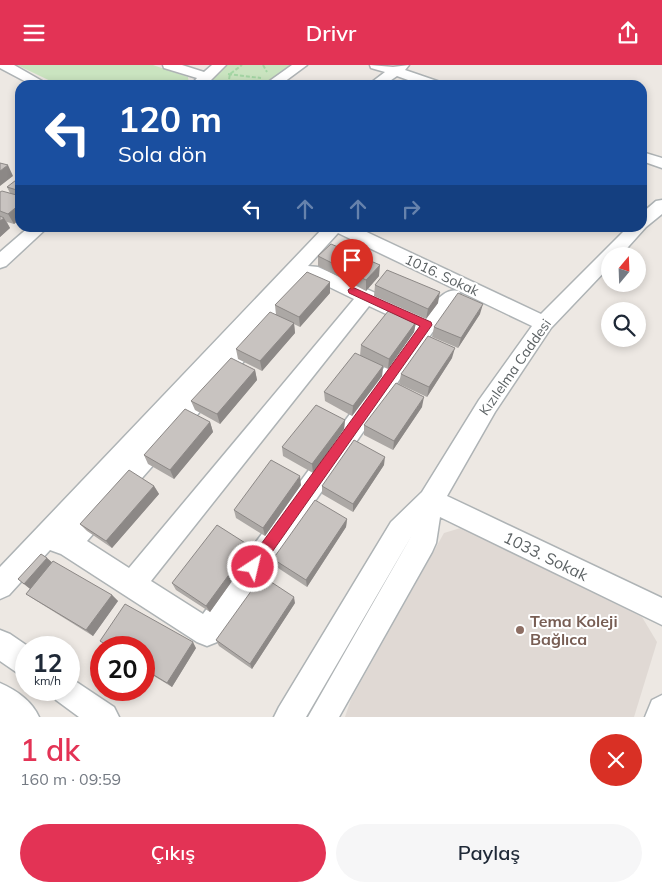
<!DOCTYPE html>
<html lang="tr">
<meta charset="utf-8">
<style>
:root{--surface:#fff;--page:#f6f6f7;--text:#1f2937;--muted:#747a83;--accent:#e33355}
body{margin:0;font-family:Mulish,sans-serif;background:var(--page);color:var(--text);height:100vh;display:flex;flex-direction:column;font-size:19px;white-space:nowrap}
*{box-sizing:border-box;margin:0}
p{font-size:16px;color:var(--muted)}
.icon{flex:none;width:28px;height:28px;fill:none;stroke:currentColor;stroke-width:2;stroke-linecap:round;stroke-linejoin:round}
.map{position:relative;height:652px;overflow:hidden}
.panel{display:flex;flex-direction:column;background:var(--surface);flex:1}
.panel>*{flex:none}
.top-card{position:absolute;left:15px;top:15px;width:632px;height:152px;border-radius:15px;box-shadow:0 2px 8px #0003;background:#1a4fa0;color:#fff;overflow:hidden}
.needle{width:32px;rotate:19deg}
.tools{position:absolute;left:601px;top:182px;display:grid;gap:10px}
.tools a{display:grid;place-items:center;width:45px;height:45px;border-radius:50%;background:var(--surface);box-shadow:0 2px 8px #0003;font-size:25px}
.speed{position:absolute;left:15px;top:571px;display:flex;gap:10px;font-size:25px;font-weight:700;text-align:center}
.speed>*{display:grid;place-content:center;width:65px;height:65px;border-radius:50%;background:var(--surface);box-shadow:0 2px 8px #0003;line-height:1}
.speed small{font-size:12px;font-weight:400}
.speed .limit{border:8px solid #d22;background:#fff;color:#111}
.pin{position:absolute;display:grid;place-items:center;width:42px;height:42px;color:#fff;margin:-51px -21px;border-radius:50% 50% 50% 0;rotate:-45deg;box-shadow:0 0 5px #0007}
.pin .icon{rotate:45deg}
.me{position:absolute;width:55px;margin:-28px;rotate:35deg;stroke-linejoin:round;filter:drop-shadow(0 0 4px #0008)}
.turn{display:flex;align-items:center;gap:18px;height:105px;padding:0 20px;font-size:22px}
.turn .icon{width:65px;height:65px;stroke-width:2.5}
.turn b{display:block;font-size:35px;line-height:42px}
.lanes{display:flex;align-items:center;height:48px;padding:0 20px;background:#0003;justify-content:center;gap:25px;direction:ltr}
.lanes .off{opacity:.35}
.round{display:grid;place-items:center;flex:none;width:52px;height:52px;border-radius:26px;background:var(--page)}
.headline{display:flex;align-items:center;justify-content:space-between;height:85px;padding:0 20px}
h1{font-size:30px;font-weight:600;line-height:38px;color:var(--accent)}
.cta{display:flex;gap:10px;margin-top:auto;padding:10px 20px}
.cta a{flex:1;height:58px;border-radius:30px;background:var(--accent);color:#fff;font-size:20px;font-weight:600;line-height:58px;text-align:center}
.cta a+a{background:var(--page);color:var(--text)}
header{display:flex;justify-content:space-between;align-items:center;height:65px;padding:0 20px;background:var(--accent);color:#fff;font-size:22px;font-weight:600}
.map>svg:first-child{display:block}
.education{fill:#e0d9d4}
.green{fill:#cae4c0}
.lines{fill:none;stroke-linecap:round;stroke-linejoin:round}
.minor-casing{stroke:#aeb3b5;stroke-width:3}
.path{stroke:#a4d6a4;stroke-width:2;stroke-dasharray:4 2;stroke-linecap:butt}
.minor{fill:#fff;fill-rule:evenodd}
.wall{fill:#aca8a5}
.shaded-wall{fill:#8c8886}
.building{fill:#c8c3c0;stroke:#8c8886}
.route{fill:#e33355;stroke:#942137}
.education-dot{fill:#8d6e63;stroke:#fff;stroke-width:2}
.labels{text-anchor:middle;stroke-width:4;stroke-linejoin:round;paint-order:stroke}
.street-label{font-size:14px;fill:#5b6163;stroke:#fff}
.near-street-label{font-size:16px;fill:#5b6163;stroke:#fff}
.near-education-label{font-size:16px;font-weight:bold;fill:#785e54;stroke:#fff;text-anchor:start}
</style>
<header><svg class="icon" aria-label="menu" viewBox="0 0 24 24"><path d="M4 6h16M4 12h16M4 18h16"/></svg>Drivr<svg class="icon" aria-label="share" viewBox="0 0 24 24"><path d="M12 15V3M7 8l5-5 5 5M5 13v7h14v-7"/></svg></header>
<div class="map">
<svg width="662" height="652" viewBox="0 0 662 652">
<rect width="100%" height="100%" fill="#ede8e3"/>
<path class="education" d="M464 462 642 552 657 577 634 652H345L351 634 444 468Z"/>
<path class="green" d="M17 0H153L188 12 189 19 59 20Z
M227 0H296L265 20H207Z"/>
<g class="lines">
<g class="minor-casing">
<path id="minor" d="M0 0H14L49 20H32L0 3Z
M163 0H182L204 7 212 0H226L206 20H191L197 13 164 3Z
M292 0H307L280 20H264Z
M370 0 393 2 409 0 405 5 440 17 442 20H422L397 11 384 20H368L385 7 371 3Z
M642 87 662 93V103L642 96Z
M662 135V149L646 162 620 191H610V201L551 263 495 347 447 431 662 533V560L440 452 436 478 432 487 339 652H308L412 470 306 652H274L279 642 391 457 422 427 479 335 532 261 338 168 308 201 318 202 424 250C434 240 443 222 459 226L461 231 434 265 217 577 207 581 197 577 61 489 50 485 9 530 0 534V502L324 162H356L541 249 628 162H642V148L656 136ZM315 215 354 234 129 503 87 476ZM369 241 414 262 203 549 151 516Z
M29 162H48L6 201 0 203V187Z
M0 565 10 569 29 582H26V611L16 607 0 596Z
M69 612 114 642 119 652H79L56 635 52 625H69Z
M0 618C16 625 32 636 39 652H0Z
M662 630V652H645L652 635Z"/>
</g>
<path class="path" d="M263 0 267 7
M228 9 261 13
M228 20 230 9 242 0"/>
<use href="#minor" class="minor"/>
</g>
<path class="wall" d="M20 112V154L14 159 7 157 10 163 0 172V127L10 128 7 122Z
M318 191 379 211 366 226 318 201Z
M375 220 438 238 426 254 374 231Z
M330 228 300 262 294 259 295 268 262 306 238 294 236 284 276 250 275 240Z
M480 249 458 283 432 272 434 262Z
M416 257 414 267 388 304 360 291 361 280Z
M452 293 427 332 399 319 401 309Z
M383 301 382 311 352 351 325 336 324 327Z
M255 305 257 315 220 359 195 345 191 336Z
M422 342 393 385 364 370V360Z
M345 355 344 364 313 408 283 391 282 382Z
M210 357 213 367 174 414 148 399 144 390Z
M384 400 353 447 322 429V421Z
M301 420 265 471 236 453 234 445Z
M154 421 159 429 112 483 87 466 80 459Z
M347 454 346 462 307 522 275 501 273 494Z
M252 488 210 547 176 525 172 518Z
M47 493 51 497 112 530 118 536 93 571 35 535 26 529 30 524 18 514Z
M295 538 252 604 219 581 216 575Z
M100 576 196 583 172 622 144 605V582H108Z"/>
<path class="shaded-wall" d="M8 100 13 111 0 121V106Z
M20 139V154L14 159 8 149Z
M4 153 10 163 0 172V156Z
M380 200 379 211 366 226V215Z
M330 217V228L300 262 299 252Z
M440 227 438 238 426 254 428 244Z
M483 239 480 249 458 283 461 273Z
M416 257 414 267 388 304 389 294Z
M294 258 295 268 262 306 260 296Z
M455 283 452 293 427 332 429 322Z
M383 301 382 311 352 351 353 341Z
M255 305 257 315 220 359 217 349Z
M424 332 422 342 393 385 394 376Z
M345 355 344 364 313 408 312 399Z
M210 357 213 367 174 414 170 405Z
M385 392 384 400 353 447V439Z
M300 411 301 420 265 471 263 463Z
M154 421 159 429 112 483 106 476Z
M347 454 346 462 307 522 306 515Z
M250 481 252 488 210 547 206 541Z
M47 493 55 500 33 526 24 519Z
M112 530 118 536 93 571 86 565Z
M294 532 295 538 252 604 250 599Z
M193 577 196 583 172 622 167 618Z"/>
<path class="building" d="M0 98 8 100 0 106Z
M20 112V126L7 122Z
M2 126 20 131V139L8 149 0 146V127Z
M0 151 4 153 0 156Z
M331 179 380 200 366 215 318 191Z
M387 205 440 227 428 244 375 220Z
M307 207 330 217 299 252 275 240Z
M458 228 483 239 461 273 434 262Z
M389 245 416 257 389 294 361 280Z
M270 247 294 258 260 296 236 284Z
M428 271 455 283 429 322 401 309Z
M355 288 383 301 353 341 324 327Z
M231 293 255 305 217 349 191 336Z
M396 318 424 332 394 376 364 360Z
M316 340 345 355 312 399 282 382Z
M185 344 210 357 170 405 144 390Z
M354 375 385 392 353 439 322 421Z
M271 395 300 411 263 463 234 445Z
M129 405 154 421 106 476 80 459Z
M315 435 347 454 306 515 273 494Z
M217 460 250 481 206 541 172 518Z
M41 489 47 493 24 519 18 514Z
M53 496 112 530 86 565 26 529Z
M262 511 294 532 250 599 216 575Z
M125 539 193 577 167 618 144 604V582H110L100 576Z"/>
<path class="route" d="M352 222 431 257 432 260 258 507 253 509 248 507 246 502 248 497 420 261 349 228 348 225Z"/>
<circle class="education-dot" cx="520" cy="565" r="5"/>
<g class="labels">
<g class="street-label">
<text transform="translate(442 210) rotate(25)" y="5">1016. Sokak</text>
<text transform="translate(515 302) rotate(-55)" y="5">Kızılelma Caddesi</text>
</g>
<g class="near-street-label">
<text transform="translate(546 491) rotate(26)" y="6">1033. Sokak</text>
</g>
<g class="near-education-label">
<text x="530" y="562">Tema Koleji<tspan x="530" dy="18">Bağlıca</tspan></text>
</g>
</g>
</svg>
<div class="tools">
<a><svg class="needle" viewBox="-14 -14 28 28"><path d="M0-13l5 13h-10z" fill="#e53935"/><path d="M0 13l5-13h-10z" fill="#747a83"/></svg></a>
<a><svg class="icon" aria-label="search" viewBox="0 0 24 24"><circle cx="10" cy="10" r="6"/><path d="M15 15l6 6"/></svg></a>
</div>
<div class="speed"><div>12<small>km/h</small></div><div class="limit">20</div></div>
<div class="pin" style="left:352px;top:225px;background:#d93025"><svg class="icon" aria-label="arrive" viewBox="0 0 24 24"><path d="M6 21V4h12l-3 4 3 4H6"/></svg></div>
<svg class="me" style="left:253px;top:502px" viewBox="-20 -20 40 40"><circle r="17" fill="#e33355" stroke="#fff" stroke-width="3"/><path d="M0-11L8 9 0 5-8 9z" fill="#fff"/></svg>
<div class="top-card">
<div class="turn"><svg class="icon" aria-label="left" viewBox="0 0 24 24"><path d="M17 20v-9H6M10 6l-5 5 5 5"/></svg><div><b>120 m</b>Sola dön</div></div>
<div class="lanes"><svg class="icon" aria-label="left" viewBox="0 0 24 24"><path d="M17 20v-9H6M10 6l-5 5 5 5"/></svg><svg class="icon off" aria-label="ahead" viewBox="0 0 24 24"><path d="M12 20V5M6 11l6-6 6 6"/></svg><svg class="icon off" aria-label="ahead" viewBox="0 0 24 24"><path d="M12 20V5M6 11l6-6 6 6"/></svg><svg class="icon off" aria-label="right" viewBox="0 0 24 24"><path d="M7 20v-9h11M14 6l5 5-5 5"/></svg></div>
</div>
</div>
<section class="panel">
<div class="headline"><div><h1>1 dk</h1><p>160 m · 09:59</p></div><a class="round" style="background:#d93025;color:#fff"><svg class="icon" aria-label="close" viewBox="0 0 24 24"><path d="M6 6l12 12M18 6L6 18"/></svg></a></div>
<div class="cta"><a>Çıkış</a><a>Paylaş</a></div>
</section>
